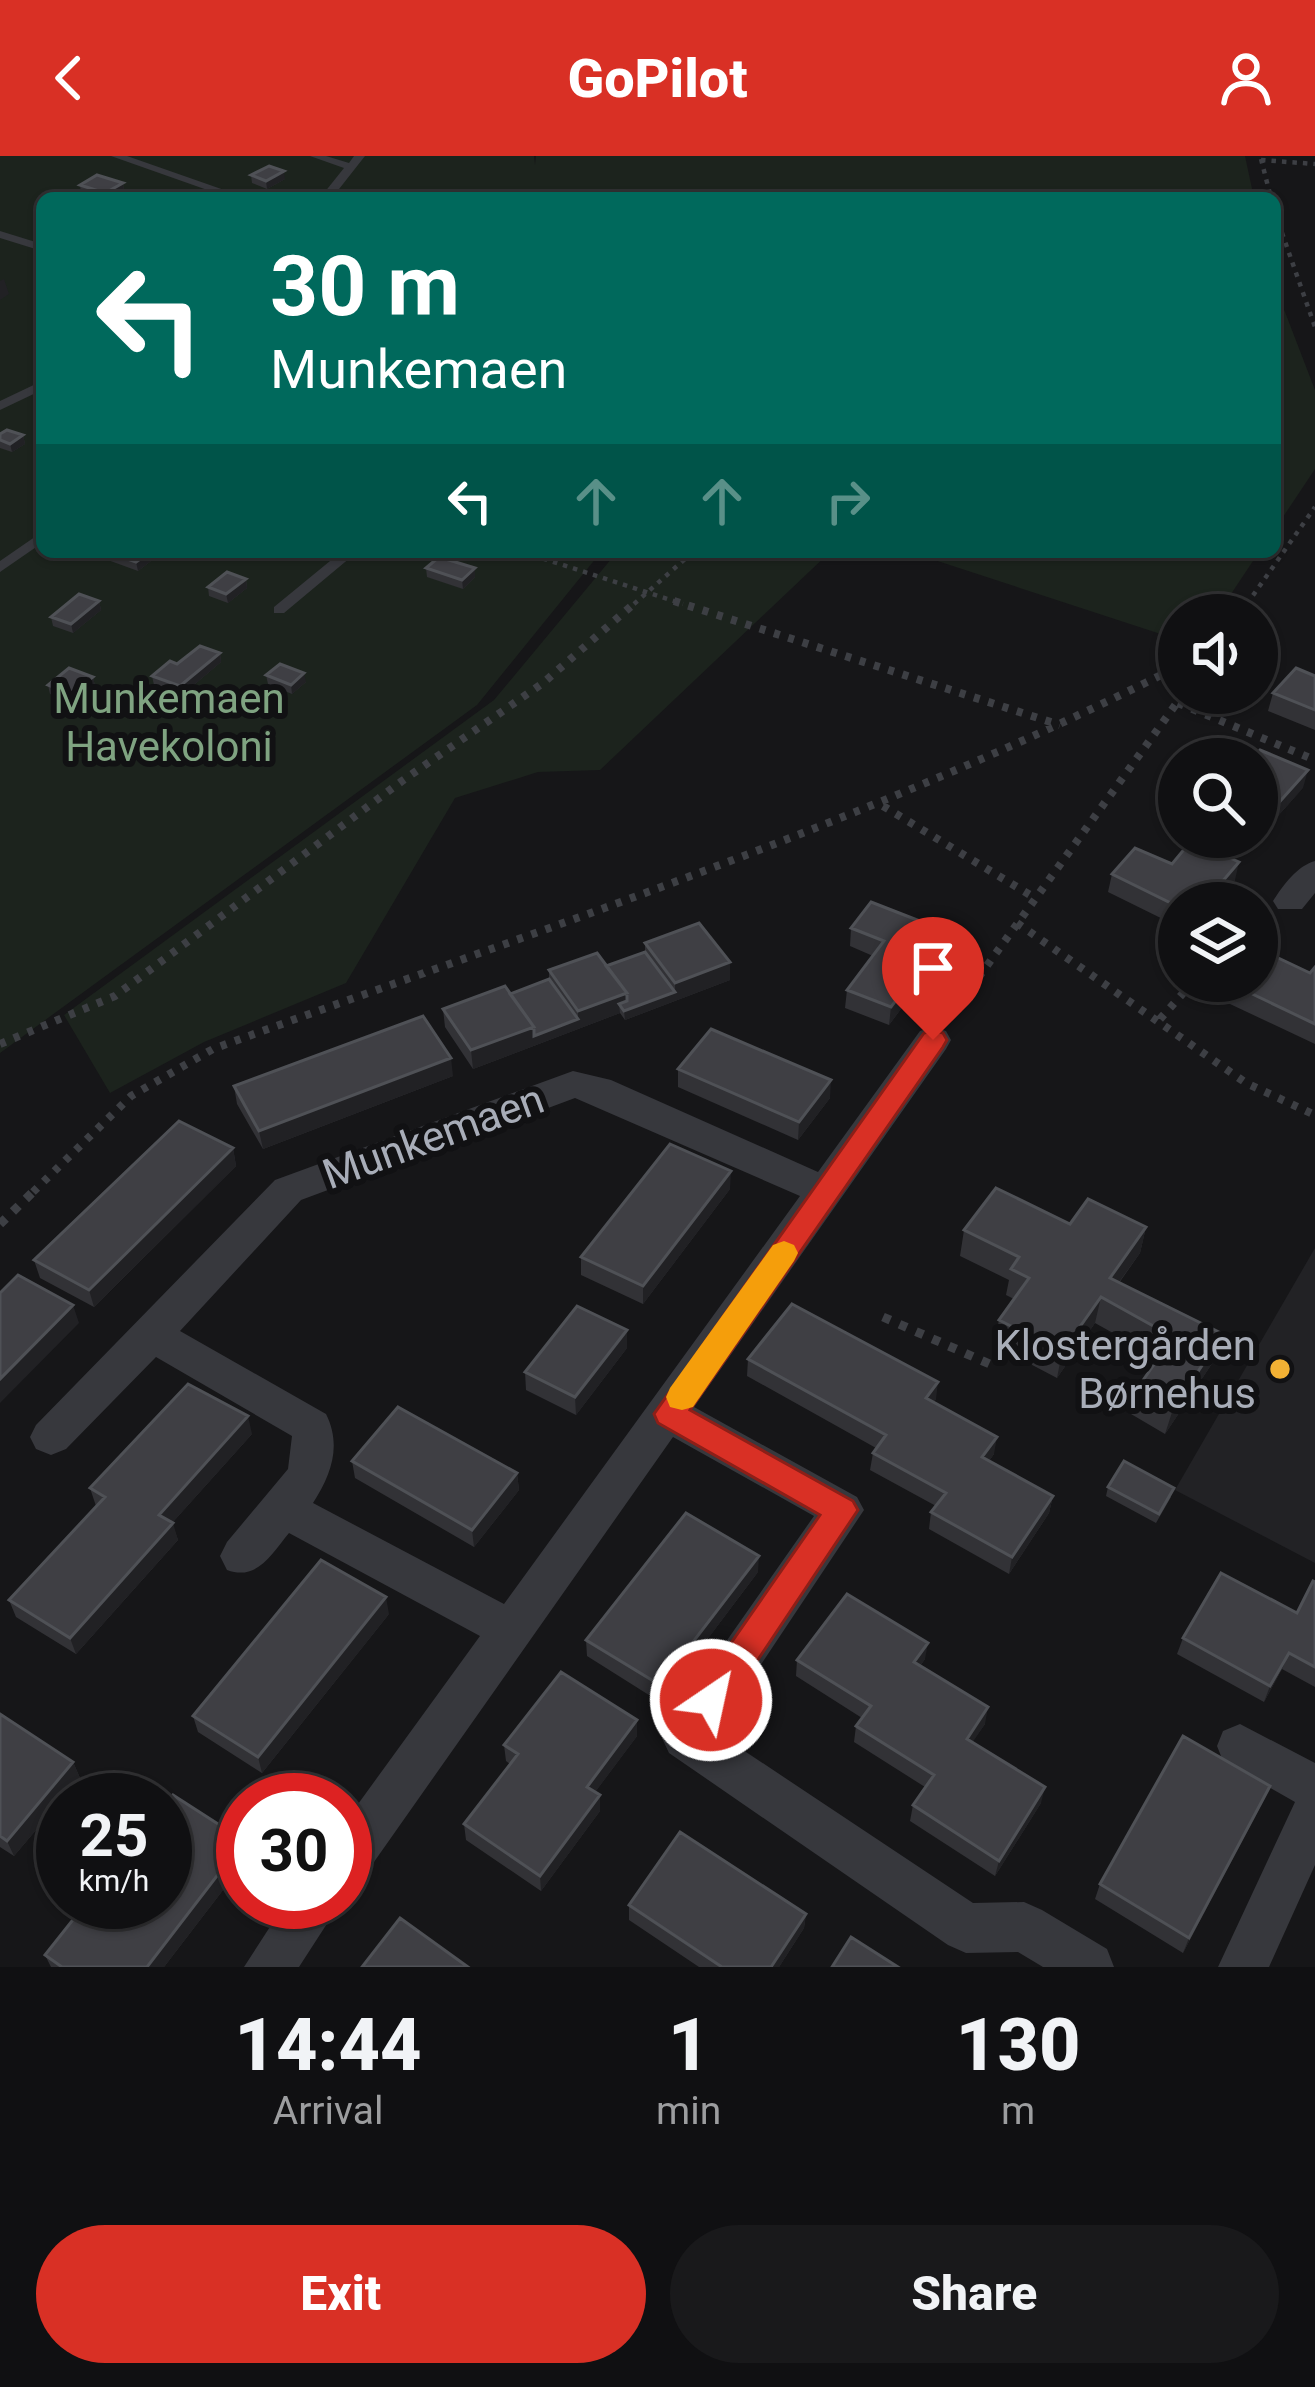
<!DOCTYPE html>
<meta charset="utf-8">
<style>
:root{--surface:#101012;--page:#19191b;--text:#f1f3f6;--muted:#9c9d9f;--line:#303032;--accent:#d93025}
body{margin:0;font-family:Roboto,sans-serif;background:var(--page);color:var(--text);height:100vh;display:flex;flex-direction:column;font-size:45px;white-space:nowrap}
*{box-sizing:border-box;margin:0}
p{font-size:39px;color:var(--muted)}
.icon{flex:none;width:66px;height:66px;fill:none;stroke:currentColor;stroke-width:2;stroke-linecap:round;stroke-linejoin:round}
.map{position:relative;height:1811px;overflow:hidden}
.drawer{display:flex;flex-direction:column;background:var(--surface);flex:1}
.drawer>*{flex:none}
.top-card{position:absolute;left:36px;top:36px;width:1245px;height:366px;border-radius:18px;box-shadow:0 3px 9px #0004,0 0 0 3px var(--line);background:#00695c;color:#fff;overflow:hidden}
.controls{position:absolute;left:1158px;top:438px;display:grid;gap:24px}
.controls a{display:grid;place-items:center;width:120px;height:120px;border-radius:50%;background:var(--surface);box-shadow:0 3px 9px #0004,0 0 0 3px var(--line);font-size:60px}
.speed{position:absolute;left:36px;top:1617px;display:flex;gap:24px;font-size:60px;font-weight:700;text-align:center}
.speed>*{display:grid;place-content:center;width:156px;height:156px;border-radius:50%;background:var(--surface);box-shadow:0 3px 9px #0004,0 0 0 3px var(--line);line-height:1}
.speed small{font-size:30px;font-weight:400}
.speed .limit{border:18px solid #d22;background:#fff;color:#111}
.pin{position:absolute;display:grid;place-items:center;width:102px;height:102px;color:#fff;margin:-123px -51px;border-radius:50% 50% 50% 0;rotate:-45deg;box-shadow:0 0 12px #0007}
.pin .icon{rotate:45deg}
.me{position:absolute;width:132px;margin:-66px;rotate:34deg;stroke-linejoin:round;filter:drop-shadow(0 0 9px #0008)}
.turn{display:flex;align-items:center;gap:42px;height:252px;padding:0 36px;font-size:54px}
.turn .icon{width:156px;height:156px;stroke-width:2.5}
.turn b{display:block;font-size:84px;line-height:102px}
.lanes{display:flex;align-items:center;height:114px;padding:0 36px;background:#0003;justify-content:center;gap:60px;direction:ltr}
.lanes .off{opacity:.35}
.eta{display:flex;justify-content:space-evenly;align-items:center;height:204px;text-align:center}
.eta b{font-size:72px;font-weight:800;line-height:84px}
.primary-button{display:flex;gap:24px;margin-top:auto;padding:24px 36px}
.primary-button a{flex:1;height:138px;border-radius:72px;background:var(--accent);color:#fff;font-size:48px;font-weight:800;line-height:138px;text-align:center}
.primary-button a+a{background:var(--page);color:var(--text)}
header{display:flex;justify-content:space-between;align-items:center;height:156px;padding:0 36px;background:var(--accent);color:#fff;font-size:54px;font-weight:800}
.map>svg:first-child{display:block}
.built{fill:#222225}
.green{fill:#1c231d}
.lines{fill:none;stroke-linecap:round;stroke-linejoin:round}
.path-far2{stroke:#3d3f44;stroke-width:4.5;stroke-dasharray:4.5 6;stroke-linecap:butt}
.path-far1{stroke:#3d3f44;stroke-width:8;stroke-dasharray:6 9;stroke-linecap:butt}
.path{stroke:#3d3f44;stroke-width:9;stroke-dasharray:8 10;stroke-linecap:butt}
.service{fill:#37383d;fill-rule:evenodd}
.minor{fill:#37383d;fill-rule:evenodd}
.wall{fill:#323236}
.shaded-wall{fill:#212124}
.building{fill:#3f3f44;stroke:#4f5156;stroke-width:3}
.route{fill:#d93025;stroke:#8d1f18;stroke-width:3}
.slow{fill:#f59e0b}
.poi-dot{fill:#f2b134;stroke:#111113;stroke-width:4.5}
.labels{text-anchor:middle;stroke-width:12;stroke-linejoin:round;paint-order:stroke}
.park-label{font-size:42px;fill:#7fa381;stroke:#111113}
.street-label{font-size:42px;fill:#a8adb8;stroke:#111113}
.poi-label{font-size:42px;fill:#a8adb8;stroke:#111113;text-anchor:end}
</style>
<header><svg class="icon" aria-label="back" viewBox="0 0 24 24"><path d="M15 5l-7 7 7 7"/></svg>GoPilot<svg class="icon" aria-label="person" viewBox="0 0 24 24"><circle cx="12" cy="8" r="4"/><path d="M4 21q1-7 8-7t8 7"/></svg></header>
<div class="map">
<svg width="1315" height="1811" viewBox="0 0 1315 1811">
<rect width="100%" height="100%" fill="#161618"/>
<path class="built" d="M1315 1092V1407L1175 1334Z"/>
<path class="green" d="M0 0H534L535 9 536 0H1245L1254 42H42V396H601L477 549 0 897Z
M1275 130 1315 234V313L1275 373Z
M617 396H830L600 614 538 616 455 642 346 827 204 886 110 937 64 859 494 544Z
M910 396H1259L1217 459H1179V484Z"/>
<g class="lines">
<path class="path-far2" d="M1261 3 1271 42
M1261 4 1315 8
M1275 57 1315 171
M523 396 683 448
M634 448 693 396
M1247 448 1315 351"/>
<path class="path-far1" d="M674 445 1060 569
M1239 459 1249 445
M1178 547 1315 604
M883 650 1035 742
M1017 767 1246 927 1315 959
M952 858 1184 537
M1160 863 1194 825
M0 888 115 840 402 625 543 527 637 445
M33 1036 131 940 213 893C538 774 870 667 1179 510"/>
<path class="path" d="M0 1068 36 1033
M883 1161 992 1209"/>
<path class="service" d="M111 0H127L247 42H230Z
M310 0H326L349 7 354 0H365L332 42H320L344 12Z
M0 75 42 88V95L0 82Z
M42 225V234L0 254V245Z
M42 376V387L0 416V405Z
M341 396H357L284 457H274V451Z"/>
<path class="minor" d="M1315 705V737L1302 753H1278L1273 745C1283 729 1297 710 1315 705Z
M933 871 946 875 951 884 946 893 694 1251 857 1341 864 1354 716 1576 973 1747 1024 1746 1042 1754 1107 1793 1114 1811H1043L1018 1796 966 1797 948 1789 669 1597 662 1582 669 1567 814 1360 673 1281 362 1723 345 1730V1666L480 1480 289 1377C271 1399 257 1425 227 1414L220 1400 227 1386 288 1313 292 1280 156 1201 66 1293 51 1299 36 1293 30 1281 36 1269 275 1024 573 915 611 924 818 1016 920 875ZM575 942 800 1040 504 1448 313 1347C331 1319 342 1290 326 1258L180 1175 301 1044Z
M1240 1568 1315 1607V1709L1269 1811H1218L1295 1646 1223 1605 1217 1590 1223 1575Z
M286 1746H341L299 1811H244Z"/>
</g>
<path class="wall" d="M251 19 285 23 267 33 252 27Z
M123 27 124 35 112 42H96L81 37 80 29Z
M0 278 23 279 25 288 12 296 0 292Z
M104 396H153L155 402 138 415 105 403Z
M426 412H475V421L463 433 427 421Z
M246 423 247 432 228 447 209 440 208 431Z
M99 445 101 454 73 477 53 470 51 461Z
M220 497 221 506 182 539 154 529 152 520 177 508Z
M266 519 306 526 292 538 268 528Z
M1315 520V574L1268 555 1273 537Z
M93 521 95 530 74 547 50 538 48 529Z
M1303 632 1242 700 1198 681H1257Z
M1172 708 1235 724 1215 747H1179V771L1108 736 1112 718Z
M851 772 948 776 945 794 889 869 845 852 847 834 873 800 850 790Z
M645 787 730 806V824L625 864 620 857 473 913 445 871 443 853 510 838 549 823V814L606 810 645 796Z
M1315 811V888L1213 840 1216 825H1257L1310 817Z
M678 913 830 942 798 984 678 931Z
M453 920 263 993 237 948 234 930Z
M233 992 236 1010 94 1151 40 1122 34 1104Z
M730 1033 643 1148 581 1119V1101Z
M1070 1068 1146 1071 1140 1097 1119 1127 1215 1203 1165 1278 1131 1258 1137 1233 1158 1202 1095 1167 1057 1222 994 1189 999 1164 1014 1143 1006 1139 1009 1124 960 1100 964 1074Z
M627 1192 576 1259 526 1234 525 1216Z
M748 1203 936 1243 933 1246 994 1298 989 1305 1053 1340 1049 1357 1009 1418 929 1373 931 1356 936 1350 870 1314 873 1297 876 1292 747 1220Z
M252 1278 172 1367 178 1384 76 1498 16 1461 9 1444 96 1350 90 1332Z
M352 1305 517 1317 519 1334 474 1391 355 1322Z
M1108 1331 1171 1341 1156 1367 1106 1340Z
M758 1416 660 1546 587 1500 586 1484Z
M1315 1426V1531L1282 1513 1264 1546 1177 1498 1183 1482 1297 1457Z
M389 1458 262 1617 198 1576 193 1560Z
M925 1503 920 1510 985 1568 972 1586 1041 1647 995 1720 910 1665 913 1649 925 1631 854 1586 856 1570 862 1562 796 1520 797 1504Z
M0 1558 73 1606 80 1622 14 1700 0 1691Z
M637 1564V1580L595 1636 600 1655 541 1735 466 1684 464 1668 510 1608 506 1605 504 1589Z
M1270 1630 1183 1797 1095 1743 1100 1728Z
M243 1684V1708L164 1811H51L45 1799Z
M629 1749 806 1758 804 1772 779 1811H699L629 1764Z"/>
<path class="shaded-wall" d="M284 15 285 23 267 33 266 25Z
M123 27 124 35 112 42H105V37Z
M4 123 9 138 0 144V125Z
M23 279 25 288 12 296 10 288Z
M150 396H153L155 402 138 415 136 406Z
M475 412V421L463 433 462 424Z
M246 423 247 432 228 447 226 438Z
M99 445 101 454 73 477 71 468Z
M220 497 221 506 182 539 180 530Z
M304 517 306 526 292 538 291 529Z
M93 521 95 530 74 547 71 538Z
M1308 614 1303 632 1242 700 1247 682 1257 681V671Z
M1239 706 1235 724 1215 747H1204Z
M948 776 945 794 889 869 891 851Z
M730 806V824L625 864 624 855 619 848 620 857 473 913 471 894 534 871 578 863V855L627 837 675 836V845V827Z
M451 902 453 920 263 993 259 975Z
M831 924 830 942 798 984 799 966Z
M233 992 236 1010 94 1151 89 1134Z
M731 1015 730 1033 643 1148V1130Z
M1146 1071 1140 1097 1106 1144 1110 1122Z
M1101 1141 1095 1167 1057 1222 1062 1196Z
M73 1149 79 1167 0 1247V1223Z
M627 1174V1192L576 1259 575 1241Z
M1223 1178 1215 1203 1165 1278 1173 1253Z
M938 1226 936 1243 923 1260 926 1242Z
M248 1260 252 1278 164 1376 159 1359Z
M997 1281 994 1298 979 1319 982 1301Z
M517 1317 519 1334 474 1391 472 1374Z
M1053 1340 1049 1357 1009 1418 1012 1401Z
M173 1367 178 1384 76 1498 70 1482Z
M759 1400 758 1416 660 1546V1529Z
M386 1441 389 1458 262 1617 258 1601Z
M928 1487 925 1503 911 1522 914 1506Z
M1289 1497 1282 1513 1264 1546 1270 1530Z
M988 1551 985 1568 964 1599 967 1583Z
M637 1564V1580L587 1647V1631Z
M73 1606 80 1622 14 1700 7 1685Z
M1270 1630 1263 1646 1183 1797 1189 1782Z
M1045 1631 1041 1647 995 1720 999 1705Z
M600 1639V1655L541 1735 540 1720Z
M243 1686V1708L164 1811H147Z
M806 1758 804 1772 779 1811H771Z"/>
<path class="building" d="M269 10 284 15 266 25 251 19Z
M97 19 123 27 105 37 80 29Z
M7 274 23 279 10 288 0 284V278Z
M108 396H150L136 406Z
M439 401 475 412 462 424 426 412Z
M227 416 246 423 226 438 208 431Z
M79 438 99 445 71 468 51 461Z
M200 490 220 497 180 530 152 520 170 505 177 508Z
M280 508 304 517 291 529 266 519Z
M69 512 93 521 71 538 48 529Z
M1296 512 1315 520V554L1273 537Z
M1260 594 1308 614 1257 671V603H1252Z
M1191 685 1239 706 1204 747H1179V751L1112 718 1135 692 1172 708Z
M871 746 948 776 891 851 847 834 884 785 851 772Z
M699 767 730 806 675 827 645 787Z
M1257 792 1310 817 1315 811V868L1225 825H1257Z
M645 796 675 836 624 855 619 848 627 845V837L606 810Z
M597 797 627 837 578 855 549 814Z
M549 823 578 863 534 880V871L510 838Z
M505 830 534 871 471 894 443 853Z
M423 860 451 902 259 975 234 930Z
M711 873 831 924 799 966 678 913Z
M179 965 233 992 89 1134 34 1104Z
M670 988 731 1015 643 1130 581 1101Z
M996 1032 1070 1068 1088 1043 1146 1071 1110 1122 1223 1178 1173 1253 1137 1233 1173 1181 1101 1141 1062 1196 999 1164 1029 1122 1011 1113 1019 1101 964 1074Z
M18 1119 73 1149 0 1223V1137Z
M792 1148 938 1226 926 1242 997 1281 982 1301 1053 1340 1012 1401 931 1356 946 1337 873 1297 886 1279 748 1203Z
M577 1150 627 1174 575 1241 525 1216Z
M188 1228 248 1260 159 1359 173 1367 70 1482 9 1444 105 1341 90 1332Z
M398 1251 517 1317 472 1374 352 1305Z
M1124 1305 1174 1332 1159 1358 1108 1331Z
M686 1357 759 1400 660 1529 586 1484Z
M321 1404 386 1441 258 1601 193 1560Z
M1221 1417 1297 1457 1313 1425 1315 1426V1511L1289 1497 1270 1530 1183 1482Z
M847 1438 928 1487 914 1506 988 1551 967 1583 1045 1631 999 1705 913 1649 934 1619 856 1570 871 1550 797 1504Z
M561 1516 637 1564 587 1631 600 1639 540 1720 464 1668 518 1598 504 1589Z
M0 1558 73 1606 7 1685 0 1680Z
M1183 1580 1270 1630 1189 1782 1100 1728Z
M173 1639 243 1684V1686L147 1811H62L45 1799 87 1746H165V1649Z
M680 1676 806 1758 771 1811H722L629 1749Z
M400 1762 468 1811H362Z
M851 1781 898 1811H832Z"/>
<path class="route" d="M933 874 943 877 947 884 943 891 690 1254 853 1345 858 1354 723 1556 711 1560 699 1556 694 1544 699 1533 820 1359 658 1267 654 1258 924 877Z"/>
<path class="slow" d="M784 1085 794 1089 798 1097 794 1105 693 1251 682 1254 670 1251 666 1241 670 1232 773 1089Z"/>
<circle class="poi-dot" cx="1280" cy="1213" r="12"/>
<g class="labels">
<g class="park-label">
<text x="169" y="557">Munkemaen<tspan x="169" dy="48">Havekoloni</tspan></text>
</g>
<g class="street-label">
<text transform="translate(433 980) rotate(-20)" y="15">Munkemaen</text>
</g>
<g class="poi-label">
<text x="1256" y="1204">Klostergården<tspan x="1256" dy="48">Børnehus</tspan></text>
</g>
</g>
</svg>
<div class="controls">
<a><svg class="icon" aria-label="sound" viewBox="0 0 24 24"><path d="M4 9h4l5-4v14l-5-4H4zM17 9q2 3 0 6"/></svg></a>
<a><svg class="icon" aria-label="search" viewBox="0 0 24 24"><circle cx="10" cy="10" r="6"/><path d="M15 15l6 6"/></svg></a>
<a><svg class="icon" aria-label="layers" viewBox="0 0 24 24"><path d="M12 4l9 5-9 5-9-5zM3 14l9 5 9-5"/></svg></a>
</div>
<div class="speed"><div>25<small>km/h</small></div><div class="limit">30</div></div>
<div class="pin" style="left:933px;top:884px;background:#d93025"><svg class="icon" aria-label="arrive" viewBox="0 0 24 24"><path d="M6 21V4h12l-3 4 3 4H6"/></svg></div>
<svg class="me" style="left:711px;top:1544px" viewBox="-20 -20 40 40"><circle r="17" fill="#d93025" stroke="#fff" stroke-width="3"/><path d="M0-11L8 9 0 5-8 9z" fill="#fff"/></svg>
<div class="top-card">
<div class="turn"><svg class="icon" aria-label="left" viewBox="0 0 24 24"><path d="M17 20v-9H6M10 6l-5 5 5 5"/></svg><div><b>30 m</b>Munkemaen</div></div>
<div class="lanes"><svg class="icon" aria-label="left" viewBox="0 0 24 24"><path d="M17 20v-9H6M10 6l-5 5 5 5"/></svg><svg class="icon off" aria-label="ahead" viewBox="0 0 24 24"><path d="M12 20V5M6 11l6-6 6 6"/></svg><svg class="icon off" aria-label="ahead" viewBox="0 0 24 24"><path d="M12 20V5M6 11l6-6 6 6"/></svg><svg class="icon off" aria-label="right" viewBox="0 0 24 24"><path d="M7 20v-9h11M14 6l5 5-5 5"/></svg></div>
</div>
</div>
<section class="drawer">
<div class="eta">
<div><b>14:44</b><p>Arrival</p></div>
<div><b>1</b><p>min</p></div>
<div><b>130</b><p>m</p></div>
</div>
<div class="primary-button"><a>Exit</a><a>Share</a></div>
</section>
